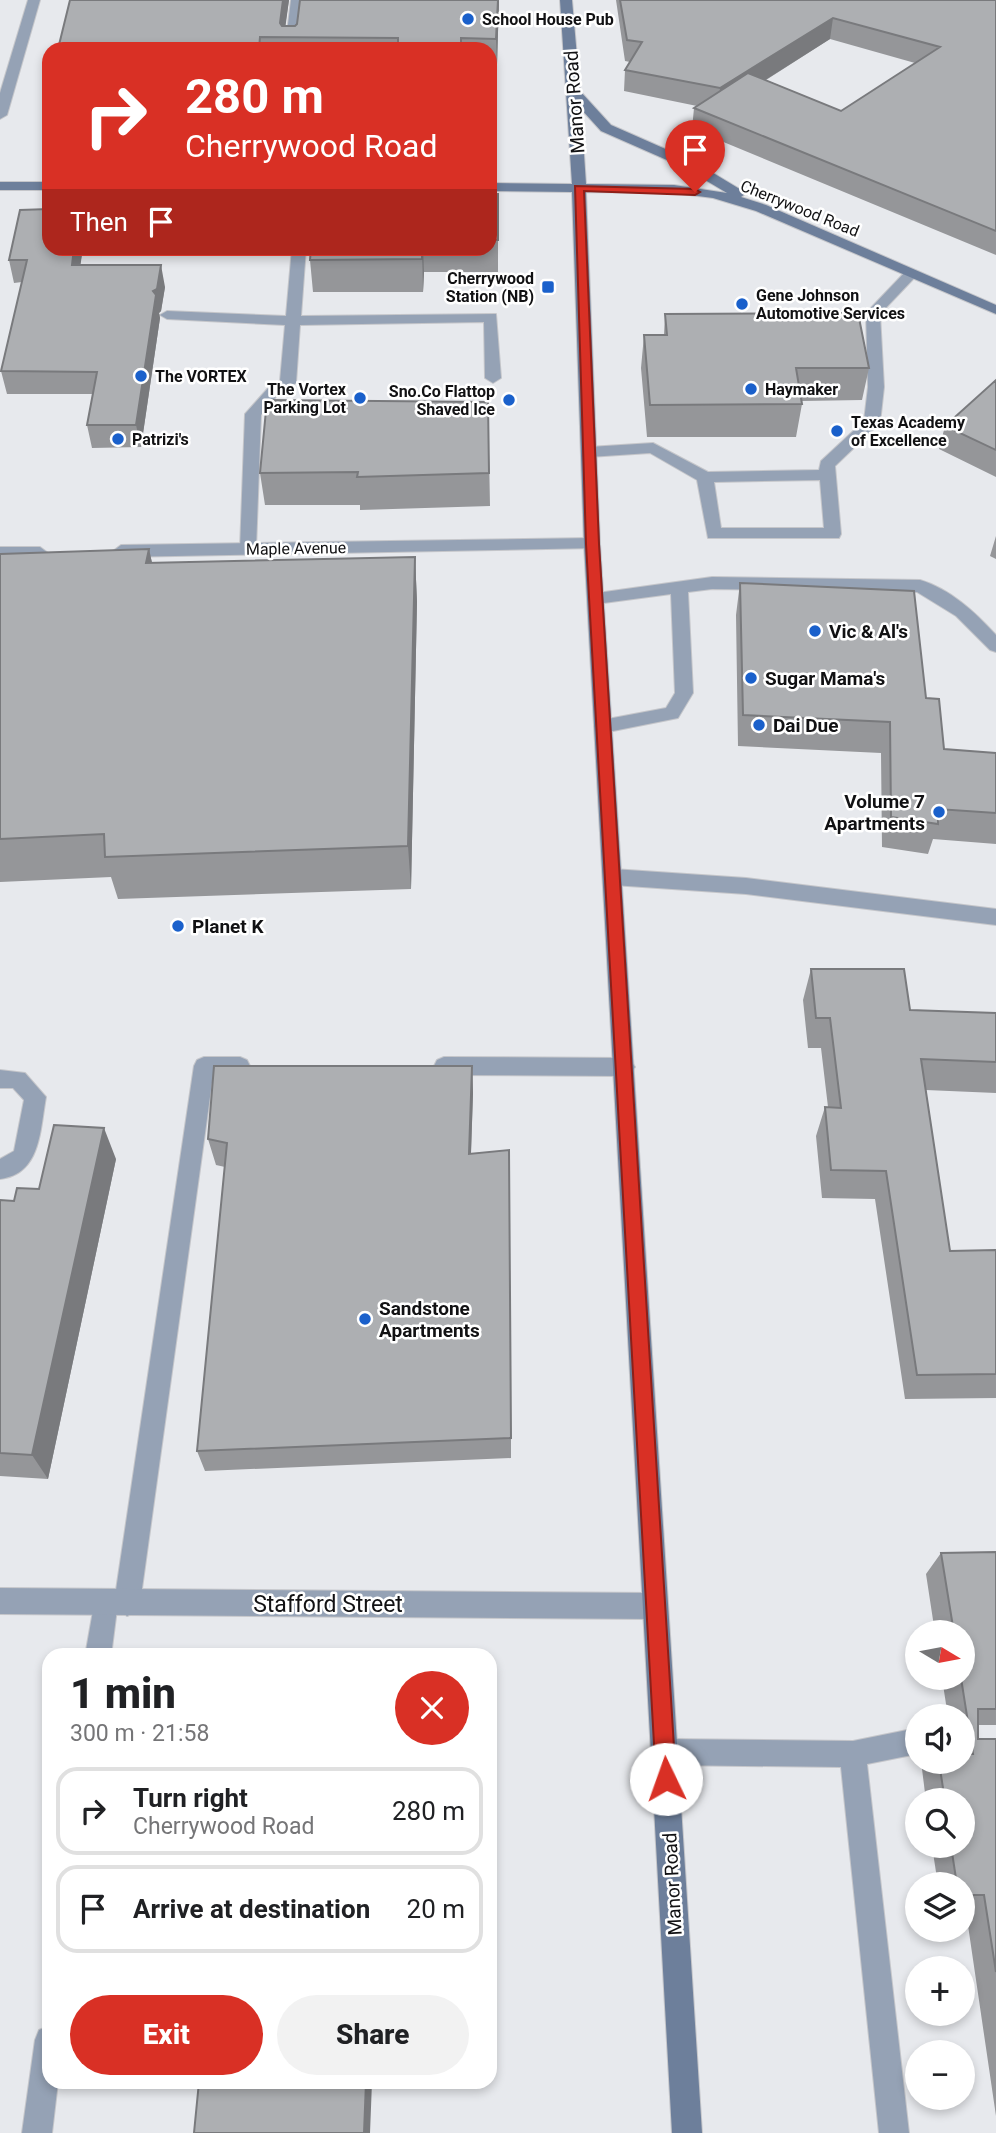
<!DOCTYPE html>
<meta charset="utf-8">
<style>
:root{--surface:#fff;--page:#f2f2f2;--text:#202124;--muted:#757577;--line:#e0e0e0;--accent:#d93025}
body{margin:0;font-family:Roboto,sans-serif;background:var(--page);color:var(--text);height:100vh;display:flex;flex-direction:column;font-size:26px;white-space:nowrap}
*{box-sizing:border-box;margin:0}
p{font-size:23px;color:var(--muted)}
.icon{flex:none;width:38px;height:38px;fill:none;stroke:currentColor;stroke-width:2;stroke-linecap:round;stroke-linejoin:round}
.map{position:relative;flex:1;overflow:hidden}
.details{position:absolute;left:42px;top:1648px;width:455px;height:441px;display:flex;flex-direction:column;background:var(--surface);border-radius:21px;box-shadow:0 4px 10px #0003}
.details>*{flex:none}
.hud{position:absolute;left:42px;top:42px;width:455px;height:214px;border-radius:21px;box-shadow:0 4px 10px #0003;background:#d93025;color:#fff;overflow:hidden}
.needle{width:46px;rotate:100deg}
.fabs{position:absolute;left:905px;top:1620px;display:grid;gap:14px}
.fabs a{display:grid;place-items:center;width:70px;height:70px;border-radius:50%;background:var(--surface);box-shadow:0 4px 10px #0003;font-size:35px}
.pin{position:absolute;display:grid;place-items:center;width:60px;height:60px;color:#fff;margin:-72px -30px;border-radius:50% 50% 50% 0;rotate:-45deg;box-shadow:0 0 7px #0007}
.pin .icon{rotate:45deg}
.me{position:absolute;width:77px;margin:-38px;rotate:357deg;stroke-linejoin:round;filter:drop-shadow(0 0 5px #0008)}
.turn{display:flex;align-items:center;gap:24px;height:147px;padding:0 28px;font-size:32px}
.turn .icon{width:91px;height:91px;stroke-width:2.5}
.turn b{display:block;font-size:49px;line-height:60px}
.then{display:flex;align-items:center;height:66px;padding:0 28px;background:#0003;gap:14px;font-size:26px}
.round{display:grid;place-items:center;flex:none;width:74px;height:74px;border-radius:37px;background:var(--page)}
.overview{display:flex;align-items:center;justify-content:space-between;height:119px;padding:0 28px}
h1{font-size:42px;font-weight:800;line-height:52px}
.button{display:flex;gap:14px;margin-top:auto;padding:14px 28px}
.button a{flex:1;height:80px;border-radius:42px;background:var(--accent);color:#fff;font-size:28px;font-weight:800;line-height:80px;text-align:center}
.button a+a{background:var(--page);color:var(--text)}
ul{padding:0;list-style:none}
li{display:flex;align-items:center;gap:21px;height:88px;margin:0 14px 10px;padding:0 14px;border:4px solid var(--line);border-radius:21px}
li div{flex:1}
li b{display:block;font-size:26px}
li em{font-style:normal}
.map>svg:first-child{display:block}
.lines{fill:none;stroke-linecap:round;stroke-linejoin:round}
.lane-casing{stroke:#c5c6ca;stroke-width:2}
.street-casing{stroke:#c5c6ca;stroke-width:2}
.secondary-casing{stroke:#c5c6ca;stroke-width:2}
.lane{fill:#95a2b5;fill-rule:evenodd}
.street{fill:#95a2b5;fill-rule:evenodd}
.secondary{fill:#6d7f9b;fill-rule:evenodd}
.wall{fill:#959699;fill-rule:evenodd}
.shaded-wall{fill:#797a7d}
.building{fill:#adafb2;stroke:#797a7d;stroke-width:2}
.route{fill:#d93025;stroke:#8d1f18;stroke-width:2}
.poi-dot{fill:#1a60cb;stroke:#fff;stroke-width:2.5}
.labels{text-anchor:middle;stroke-width:5;stroke-linejoin:round;paint-order:stroke}
.far-poi-label{font-size:16px;font-weight:bold;fill:#111113;stroke:#fff;text-anchor:start}
.far-street-label{font-size:16px;fill:#111113;stroke:#fff}
.street-label{font-size:19px;fill:#111113;stroke:#fff}
.poi-label{font-size:19px;font-weight:bold;fill:#111113;stroke:#fff;text-anchor:start}
.near-street-label{font-size:23px;fill:#111113;stroke:#fff}
</style>
<div class="map">
<svg width="996" height="2133" viewBox="0 0 996 2133">
<rect width="100%" height="100%" fill="#e7e9ed"/>
<g class="lines">
<g class="lane-casing">
<path id="lane" d="M291 0H303L297 49H285Z
M292 248H306L301 316 496 314 501 378 493 383 485 378 484 322 300 325 296 383 279 393 261 415 256 549 248 555 240 549 245 414 269 387 280 381 285 325 167 319 160 315 167 311 286 316Z
M912 269 919 273 880 314 884 387 880 423 835 466 841 534 839 538H708L697 480 650 453 589 457 581 452 589 447 653 443 708 472 819 470 821 461 864 421 868 387 866 313 907 270ZM820 480 824 528H721L714 482Z
M712 577 920 580C950 589 975 612 996 635V652L990 650 956 616 917 592 712 589 688 592 693 693 678 718 603 733 597 731 594 726 597 721 666 708 675 693 671 594 596 604 587 598 590 594Z
M613 869 746 878 996 909V925L746 894 613 885 606 882 603 877 606 872Z
M204 1057H240L247 1060 250 1066 247 1072 213 1075 140 1603 136 1612 127 1616 117 1609 111 1656H85L96 1594 105 1590 115 1597 194 1066 197 1060Z
M444 1057 624 1058 631 1061 635 1067 631 1073 624 1076 444 1075 437 1072 434 1066 437 1060Z
M0 1070 25 1073 46 1097C40 1130 41 1174 0 1179V1159L14 1151 24 1100 13 1088H0Z
M917 1728V1754L867 1764 909 2133H879L841 1767 664 1765 655 1761 651 1752 655 1743 664 1739 853 1741Z
M49 2026V2082H58L52 2133H22L35 2040 39 2030Z"/>
</g>
<g class="street-casing">
<path id="street" d="M28 0H40L7 115 0 119V93Z
M592 538 598 540 600 544 598 548 121 557 113 551 121 545Z
M0 547H40L48 553 40 559H0Z
M0 1588 655 1593 664 1597 668 1606 664 1615 655 1619 0 1614Z"/>
</g>
<g class="secondary-casing">
<path id="secondary" d="M560 0H572L580 91 611 125 695 162 743 191 745 194 741 197 766 205 996 305V314L756 211 713 198 674 193 586 192 600 544 702 2133H672L584 544 572 192 490 191V183L572 184ZM581 109 601 131 685 168 727 193 674 185 586 184Z
M0 182H49V190H0Z"/>
</g>
<use href="#lane" class="lane"/>
<use href="#street" class="street"/>
<use href="#secondary" class="secondary"/>
</g>
<path class="wall" d="M70 0H289L285 26H295L499 0 497 64H490V49H58Z
M616 0H996V255L692 129 694 108 697 106 624 91 625 70 630 62 625 61ZM830 39 915 63 841 111 766 80Z
M49 89V113L46 101Z
M490 194H498V272H424L423 292H313L310 260 311 248H490Z
M83 248 80 265 165 287 161 311 159 313 160 318 141 447 92 448 87 425 93 394H7L1 371 22 282 14 283 9 260Z
M665 314 869 368 862 400 802 401V404L796 437H647L641 368 644 335H664Z
M996 380V477L939 449 945 426Z
M488 402 490 506 360 510V505H265L260 473Z
M996 536V559L990 556Z
M149 549 152 563 415 557 417 602 411 889 118 899 111 877 0 882V554Z
M740 583 926 698 944 749 996 753V844L933 839 928 854 882 847 881 753 738 746 736 615Z
M811 969 910 1010 996 1013V1093L926 1090 950 1251 996 1250V1398L905 1399 875 1199 822 1198 816 1136 825 1107H828L821 1048H808L803 1000Z
M472 1066 473 1093 471 1154 511 1438V1458L205 1471 197 1451 225 1167 216 1165 208 1139Z
M116 1159 48 1479 0 1476V1200L14 1201 39 1189Z
M996 1552V1725H978V1739H996V2116L965 1905H962V1885H938L932 1846H962V1801H926L922 1769 929 1762H962V1717H948L942 1678H962V1633H935L926 1574 941 1553Z"/>
<path class="shaded-wall" d="M283 0H289L284 37 280 23Z
M498 0H499L497 64 496 39Z
M833 18 830 39 718 110 720 88Z
M74 248H83L77 288 72 265Z
M422 248H423L424 272 423 292Z
M161 265 165 287 161 311 159 313 160 318 141 447 136 425 153 291Z
M149 549 159 595 146 563Z
M415 557 417 602 411 889 408 846Z
M472 1066 473 1093 470 1180 469 1154Z
M104 1128 116 1159 48 1479 32 1455Z
M366 2082H372L370 2133H364Z"/>
<path class="building" d="M70 0H283L280 23 282 26H295L297 24 300 0H498L496 39 461 38V49H398V38L260 37 259 49H58Z
M620 0H996V231L694 108 748 73 841 111 940 47 833 18 720 88 625 70 642 42 627 40Z
M49 89V100L46 101Z
M490 194H498V240H490Z
M49 209V248H74L72 265H161L157 289 153 291 156 295 136 425H87L97 372 1 371 27 260H9L20 210Z
M311 248H422V259L310 260Z
M858 313 869 368H796L802 404 650 405 644 335H667L665 314Z
M996 380V450L945 426Z
M267 400 488 402 489 473 357 477 358 472 260 473Z
M149 549 146 563 415 557 408 846 105 857 104 834 0 839V554Z
M740 583 914 591 926 698 939 699 944 749 996 753V813L938 809V824L891 817 890 722 743 715Z
M811 969H904L910 1010 996 1013V1062L921 1059 950 1251 996 1250V1374L917 1375 886 1171 831 1170 825 1107 841 1108 830 1018H816Z
M214 1066H472L469 1154 509 1150 511 1438 197 1451 227 1143 208 1139Z
M54 1125 104 1128 32 1455 0 1453V1200L14 1201 17 1188 39 1189Z
M996 1552V1709H978V1739H996V1972L984 1895H962V1885H957L951 1846H962V1801H945L939 1762H962V1754H973L961 1678H962V1633H954L941 1553Z
M199 2082H366L364 2133H194Z"/>
<path class="route" d="M575 186 695 189 700 192 695 195 584 191 599 544 676 1779 673 1786 666 1789 659 1786 656 1779 586 544Z"/>
<g class="poi-dot">
<circle cx="468" cy="19" r="7"/>
<rect x="541" y="280" width="14" height="14" rx="3.5"/>
<circle cx="742" cy="304" r="7"/>
<circle cx="141" cy="376" r="7"/>
<circle cx="751" cy="389" r="7"/>
<circle cx="360" cy="398" r="7"/>
<circle cx="509" cy="400" r="7"/>
<circle cx="837" cy="431" r="7"/>
<circle cx="118" cy="439" r="7"/>
<circle cx="815" cy="631" r="7"/>
<circle cx="751" cy="678" r="7"/>
<circle cx="759" cy="725" r="7"/>
<circle cx="939" cy="812" r="7"/>
<circle cx="178" cy="926" r="7"/>
<circle cx="365" cy="1319" r="7"/>
</g>
<g class="labels">
<g class="far-poi-label">
<text x="482" y="25">School House Pub</text>
<text x="534" y="284" text-anchor="end">Cherrywood<tspan x="534" dy="18">Station (NB)</tspan></text>
<text x="756" y="301">Gene Johnson<tspan x="756" dy="18">Automotive Services</tspan></text>
<text x="155" y="382">The VORTEX</text>
<text x="346" y="395" text-anchor="end">The Vortex<tspan x="346" dy="18">Parking Lot</tspan></text>
<text x="765" y="395">Haymaker</text>
<text x="495" y="397" text-anchor="end">Sno.Co Flattop<tspan x="495" dy="18">Shaved Ice</tspan></text>
<text x="851" y="428">Texas Academy<tspan x="851" dy="18">of Excellence</tspan></text>
<text x="132" y="445">Patrizi's</text>
</g>
<g class="far-street-label">
<text transform="translate(800 208) rotate(22)" y="6">Cherrywood Road</text>
<text transform="translate(296 548) rotate(-1)" y="6">Maple Avenue</text>
</g>
<g class="street-label">
<text transform="translate(574 102) rotate(-94)" y="7">Manor Road</text>
<text transform="translate(672 1884) rotate(-93)" y="7">Manor Road</text>
</g>
<g class="poi-label">
<text x="829" y="638">Vic &amp; Al's</text>
<text x="765" y="685">Sugar Mama's</text>
<text x="773" y="732">Dai Due</text>
<text x="925" y="808" text-anchor="end">Volume 7<tspan x="925" dy="22">Apartments</tspan></text>
<text x="192" y="933">Planet K</text>
<text x="379" y="1315">Sandstone<tspan x="379" dy="22">Apartments</tspan></text>
</g>
<g class="near-street-label">
<text x="328" y="1612">Stafford Street</text>
</g>
</g>
</svg>
<div class="fabs">
<a><svg class="needle" viewBox="-14 -14 28 28"><path d="M0-13l5 13h-10z" fill="#e53935"/><path d="M0 13l5-13h-10z" fill="#757577"/></svg></a>
<a><svg class="icon" aria-label="sound" viewBox="0 0 24 24"><path d="M4 9h4l5-4v14l-5-4H4zM17 9q2 3 0 6"/></svg></a>
<a><svg class="icon" aria-label="search" viewBox="0 0 24 24"><circle cx="10" cy="10" r="6"/><path d="M15 15l6 6"/></svg></a>
<a><svg class="icon" aria-label="layers" viewBox="0 0 24 24"><path d="M12 4l9 5-9 5-9-5zM3 14l9 5 9-5"/></svg></a>
<a>+</a>
<a>−</a>
</div>
<div class="pin" style="left:695px;top:192px;background:#d93025"><svg class="icon" aria-label="arrive" viewBox="0 0 24 24"><path d="M6 21V4h12l-3 4 3 4H6"/></svg></div>
<svg class="me" style="left:666px;top:1779px" viewBox="-20 -20 40 40"><circle r="19" fill="#fff"/><path d="M0-13L10 11 0 6-10 11z" fill="#d93025"/></svg>
<div class="hud">
<div class="turn"><svg class="icon" aria-label="right" viewBox="0 0 24 24"><path d="M7 20v-9h11M14 6l5 5-5 5"/></svg><div><b>280 m</b>Cherrywood Road</div></div>
<div class="then">Then<svg class="icon" aria-label="arrive" viewBox="0 0 24 24"><path d="M6 21V4h12l-3 4 3 4H6"/></svg></div>
</div>
<section class="details">
<div class="overview"><div><h1>1 min</h1><p>300 m · 21:58</p></div><a class="round" style="background:#d93025;color:#fff"><svg class="icon" aria-label="close" viewBox="0 0 24 24"><path d="M6 6l12 12M18 6L6 18"/></svg></a></div>
<ul>
<li><svg class="icon" aria-label="right" viewBox="0 0 24 24"><path d="M7 20v-9h11M14 6l5 5-5 5"/></svg><div><b>Turn right</b><p>Cherrywood Road</p></div><em>280 m</em></li>
<li><svg class="icon" aria-label="arrive" viewBox="0 0 24 24"><path d="M6 21V4h12l-3 4 3 4H6"/></svg><div><b>Arrive at destination</b></div><em>20 m</em></li>
</ul>
<div class="button"><a>Exit</a><a>Share</a></div>
</section>
</div>
